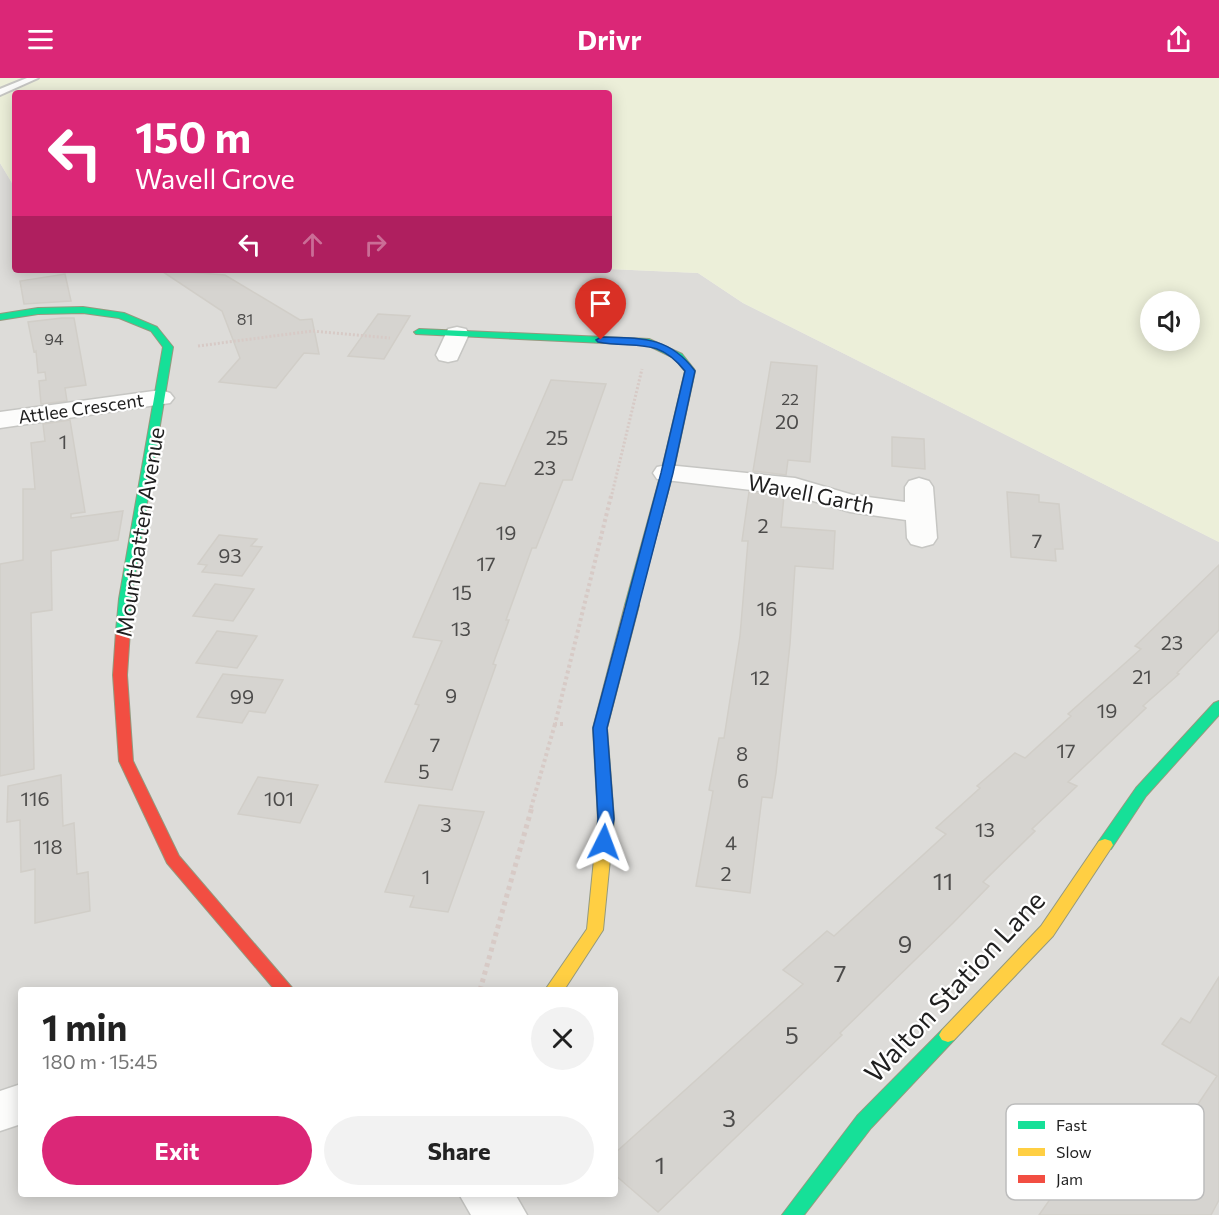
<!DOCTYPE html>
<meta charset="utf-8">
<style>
:root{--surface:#fff;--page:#f2f2f2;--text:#222;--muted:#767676;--accent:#db2777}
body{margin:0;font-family:Commissioner,sans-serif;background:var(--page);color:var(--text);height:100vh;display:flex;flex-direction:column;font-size:22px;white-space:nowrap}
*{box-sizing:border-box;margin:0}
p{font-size:20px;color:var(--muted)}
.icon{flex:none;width:33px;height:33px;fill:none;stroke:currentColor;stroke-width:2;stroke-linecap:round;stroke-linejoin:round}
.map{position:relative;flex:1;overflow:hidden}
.panel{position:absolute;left:18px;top:909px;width:600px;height:210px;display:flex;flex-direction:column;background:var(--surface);border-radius:6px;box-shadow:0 3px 15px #0003}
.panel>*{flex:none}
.top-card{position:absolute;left:12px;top:12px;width:600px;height:183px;border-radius:6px;box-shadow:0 3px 15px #0003;background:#db2777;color:#fff;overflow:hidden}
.buttons{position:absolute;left:1140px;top:213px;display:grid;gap:12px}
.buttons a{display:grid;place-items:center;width:60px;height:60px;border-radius:50%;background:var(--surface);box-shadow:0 3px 15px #0003;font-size:30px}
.pin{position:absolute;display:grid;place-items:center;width:51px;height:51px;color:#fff;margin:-62px -26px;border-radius:50% 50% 50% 0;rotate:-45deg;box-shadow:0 0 6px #0007}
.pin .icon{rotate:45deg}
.me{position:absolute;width:66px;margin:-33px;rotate:3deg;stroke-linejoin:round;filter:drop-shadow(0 0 4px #0008)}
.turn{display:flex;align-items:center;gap:21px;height:126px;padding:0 24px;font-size:27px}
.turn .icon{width:78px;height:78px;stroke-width:2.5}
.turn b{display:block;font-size:42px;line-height:51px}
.lanes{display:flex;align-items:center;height:57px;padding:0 24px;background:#0003;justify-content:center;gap:30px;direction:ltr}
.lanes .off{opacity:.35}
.round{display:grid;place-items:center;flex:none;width:63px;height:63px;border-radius:32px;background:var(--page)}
.head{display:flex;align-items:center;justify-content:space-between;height:102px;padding:0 24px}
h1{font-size:36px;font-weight:700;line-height:45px}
.button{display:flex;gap:12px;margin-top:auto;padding:12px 24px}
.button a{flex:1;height:69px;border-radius:36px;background:var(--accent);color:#fff;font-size:24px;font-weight:700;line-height:69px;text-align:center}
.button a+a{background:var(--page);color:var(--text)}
header{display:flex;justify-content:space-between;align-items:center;height:78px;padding:0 24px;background:var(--accent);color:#fff;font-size:27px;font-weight:700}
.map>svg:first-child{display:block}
.residential{fill:#dddcd9;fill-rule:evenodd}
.farmland{fill:#ecefd9;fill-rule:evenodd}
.building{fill:#d6d4d0;stroke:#d1cec8;stroke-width:1.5}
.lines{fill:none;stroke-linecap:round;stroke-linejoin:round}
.lane-casing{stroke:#c6c6c3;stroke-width:4}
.street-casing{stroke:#c6c6c3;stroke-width:3}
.fast-casing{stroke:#94997e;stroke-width:2}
.slow-casing{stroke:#94997e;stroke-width:2}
.jam-casing{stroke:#94997e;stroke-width:2}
.path-far2{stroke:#d7cac6;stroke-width:3;stroke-dasharray:2 2;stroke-linecap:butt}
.path-far1{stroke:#d7cac6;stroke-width:4;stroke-dasharray:3 3;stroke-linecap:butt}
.path{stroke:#d7cac6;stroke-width:5;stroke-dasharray:4 4;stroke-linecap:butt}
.lane{fill:#fcfcfb;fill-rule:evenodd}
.street{fill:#fcfcfb;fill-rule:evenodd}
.fast{fill:#16e098;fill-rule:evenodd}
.slow{fill:#ffcf43;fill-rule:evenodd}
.jam{fill:#f24e42;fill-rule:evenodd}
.route{fill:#1a73e8;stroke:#114b97;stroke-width:1.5}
.labels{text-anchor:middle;stroke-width:4.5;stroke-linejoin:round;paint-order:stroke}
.far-number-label{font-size:16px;fill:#4d4c4b}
.far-street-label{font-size:18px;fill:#1f1f1f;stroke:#fff}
.number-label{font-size:20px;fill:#4d4c4b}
.street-label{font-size:22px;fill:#1f1f1f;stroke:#fff}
.near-number-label{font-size:24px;fill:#4d4c4b}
.near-street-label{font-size:27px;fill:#1f1f1f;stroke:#fff}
.key{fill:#fff;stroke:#bcbcbc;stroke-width:1.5}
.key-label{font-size:16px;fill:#1f1f1f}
</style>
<header><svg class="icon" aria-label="menu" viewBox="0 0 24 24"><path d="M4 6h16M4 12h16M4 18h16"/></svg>Drivr<svg class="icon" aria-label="share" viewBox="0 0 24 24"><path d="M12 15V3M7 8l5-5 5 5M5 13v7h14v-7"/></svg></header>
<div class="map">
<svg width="1219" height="1137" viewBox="0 0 1219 1137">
<rect width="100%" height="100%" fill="#eeede7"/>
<path class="residential" d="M0 85 15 110V192L609 191 698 195 743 225 1219 464V1137H0ZM21 912H615V1116H21Z"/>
<path class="farmland" d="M0 0H1219V464L743 225 698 195 609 191V15H15V110L0 85ZM1150 224H1190V262H1150Z"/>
<path class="building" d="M160 192 225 197 300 242 312 241 319 276 304 275 276 310 219 304 240 280 222 233Z
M65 196 71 223 24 226 20 203Z
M378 236 410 238 384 281 348 278Z
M62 240H74L86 307 65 310 67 323 41 326 39 303 46 302 45 294 38 295 36 273 34 274 28 244Z
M771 284 817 288 810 384 788 382 786 397 753 393Z
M551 302 606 306 572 402H563L536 470H532L506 542H509L493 586 496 587 452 712 385 704 419 627 415 626 442 563 413 559 480 405 505 408Z
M70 342 85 434 71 436V440L123 433 118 462 51 473 52 532 31 535 34 691 0 698V486L23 482V411H35L31 365 45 363 43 346Z
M892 359 924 361 925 391 892 388Z
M749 414 784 418 781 449 835 453 833 491 795 488 790 566 776 695 772 720 762 719 750 815 696 808 713 713 709 712 719 660H724L740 558 748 463H742Z
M1007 414 1039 417V424L1059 426 1063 471H1055L1056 483 1011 479Z
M219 457 257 461 251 468 262 469 242 498 202 494 207 487 198 486Z
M1219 487V552L1177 595 1179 596 1143 628 1146 630 1068 704 1077 708 1032 751 1035 753 983 804 989 808 953 845 840 955 842 957 781 1016 658 1134 615 1097V1075L803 906 783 892 827 853 834 858 946 756 936 750 980 710 977 708 1015 675 1025 680 1071 638 1068 636 1141 571 1135 568Z
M215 506 254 511 233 543 193 538Z
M217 553 257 558 237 590 196 585Z
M223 596 283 602 265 635 249 633 242 645 197 639Z
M61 697 63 748 74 745 77 796 88 794 90 833 35 845V791L21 794 20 742 7 744 8 708Z
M258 699 318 707 300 745 238 736Z
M419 727 484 734 448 834 410 829 414 818 385 814Z
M1219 899V1122L1211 1137H1039L1111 1034 1169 1069 1217 998 1162 966 1181 940 1190 945Z"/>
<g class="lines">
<g class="lane-casing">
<path id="lane" d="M27 0H38L0 17V11Z"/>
</g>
<g class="street-casing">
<path id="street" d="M457 249 466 251 469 256 457 282 448 284 439 282 436 277 448 251Z
M161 312 170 315 174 320 170 325 0 350V334Z
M667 387 795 400 853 417 905 424V409L909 403 919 400 929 403 933 409 937 460 933 466 922 469 911 466 907 460 906 442 850 434 793 417 657 401 653 395 657 389Z
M21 1006V1046L0 1053V1013Z
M459 1116H515L527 1137H471Z"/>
</g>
<g class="fast-casing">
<path id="fast" d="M83 229 124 235 157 249 173 269 131 521 130 553 123 557 116 553 119 521 163 269 151 253 119 240 83 235 38 236 0 242V236L38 230Z
M419 251 649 261 682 276 694 291 695 293 673 395 637 530 632 531 625 527 661 395 685 293 674 280 647 267 416 256 414 254Z
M1219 623V637L1146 718 1111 771H1099L1097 767 1099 763 1136 710 1214 625Z
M948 950 954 952 957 957 954 962 871 1050 804 1137H782L857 1038 942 952Z"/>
</g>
<g class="slow-casing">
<path id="slow" d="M632 523 639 527 607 650 614 741 603 852 564 912H545L587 851 598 741 593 650 625 527Z
M1105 761 1111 763 1113 767 1053 858 954 962 948 964 942 962 939 957 942 952 1041 848 1099 763Z"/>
</g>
<g class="jam-casing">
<path id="jam" d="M123 549 130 553 127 597 133 683 179 778 294 912H275L167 785 119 683 113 597 116 553Z"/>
</g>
<path class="path-far2" d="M198 268 312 253 390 260
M611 420 642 291"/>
<path class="path-far1" d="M563 646H555L611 418
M531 730 555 646"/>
<path class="path" d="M480 912 532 729"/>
<use href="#lane" class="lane"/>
<use href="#street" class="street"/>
<use href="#fast" class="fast"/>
<use href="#slow" class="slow"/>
<use href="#jam" class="jam"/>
</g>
<path class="route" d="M601 259C641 260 669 258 695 293L673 395 607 650 614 741 609 768H598L596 764 598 741 593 650 661 395 685 293C657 258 635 271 598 264L596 262Z"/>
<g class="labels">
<g class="far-number-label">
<text x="245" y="247">81</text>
<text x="54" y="267">94</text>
<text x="790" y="327">22</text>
</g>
<g class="far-street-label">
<text transform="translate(81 331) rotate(-8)" y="6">Attlee Crescent</text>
</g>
<g class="number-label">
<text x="787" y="351">20</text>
<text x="557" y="367">25</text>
<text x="63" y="371">1</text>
<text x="545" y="397">23</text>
<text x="763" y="455">2</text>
<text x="506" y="462">19</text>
<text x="1037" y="470">7</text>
<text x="230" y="485">93</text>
<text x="486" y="493">17</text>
<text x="462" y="522">15</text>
<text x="767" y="538">16</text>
<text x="461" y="558">13</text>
<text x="1172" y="572">23</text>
<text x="1142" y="606">21</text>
<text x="760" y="607">12</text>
<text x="451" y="625">9</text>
<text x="242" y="626">99</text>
<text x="1107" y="640">19</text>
<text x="435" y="674">7</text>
<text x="1066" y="680">17</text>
<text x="742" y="683">8</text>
<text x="424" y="701">5</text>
<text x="743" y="710">6</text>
<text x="35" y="728">116</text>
<text x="279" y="728">101</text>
<text x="446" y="754">3</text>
<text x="985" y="759">13</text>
<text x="731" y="772">4</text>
<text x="48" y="776">118</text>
<text x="726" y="803">2</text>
<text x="426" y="806">1</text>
</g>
<g class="street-label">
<text transform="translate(811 416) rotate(11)" y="8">Wavell Garth</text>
<text transform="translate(140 454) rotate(-81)" y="8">Mountbatten Avenue</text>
</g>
<g class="near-number-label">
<text x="943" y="812">11</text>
<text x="905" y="875">9</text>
<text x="840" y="904">7</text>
<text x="792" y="966">5</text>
<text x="729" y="1049">3</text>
<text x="660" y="1096">1</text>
</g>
<g class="near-street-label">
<text transform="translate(955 909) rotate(-47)" y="9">Walton Station Lane</text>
</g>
</g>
<rect x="1006" y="1026" width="198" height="96" rx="9" class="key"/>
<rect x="1018" y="1043" width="27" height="8" fill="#16e098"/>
<rect x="1018" y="1070" width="27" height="8" fill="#ffcf43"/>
<rect x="1018" y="1097" width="27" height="8" fill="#f24e42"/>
<g class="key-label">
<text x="1056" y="1053">Fast</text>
<text x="1056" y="1080">Slow</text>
<text x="1056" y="1107">Jam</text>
</g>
</svg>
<div class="buttons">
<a><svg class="icon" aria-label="sound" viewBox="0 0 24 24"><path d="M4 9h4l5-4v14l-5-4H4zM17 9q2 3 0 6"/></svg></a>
</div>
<div class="pin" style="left:601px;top:262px;background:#d93025"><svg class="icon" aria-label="arrive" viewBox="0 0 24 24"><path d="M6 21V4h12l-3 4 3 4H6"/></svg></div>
<svg class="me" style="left:604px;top:764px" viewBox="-20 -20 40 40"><path d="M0-17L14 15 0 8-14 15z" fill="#1a73e8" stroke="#fff" stroke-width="4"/></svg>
<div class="top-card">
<div class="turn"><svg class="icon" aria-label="left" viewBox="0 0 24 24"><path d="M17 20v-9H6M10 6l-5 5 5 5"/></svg><div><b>150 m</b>Wavell Grove</div></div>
<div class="lanes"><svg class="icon" aria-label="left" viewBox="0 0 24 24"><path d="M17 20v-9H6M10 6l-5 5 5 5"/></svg><svg class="icon off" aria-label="ahead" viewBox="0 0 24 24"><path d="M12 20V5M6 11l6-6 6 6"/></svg><svg class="icon off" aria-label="right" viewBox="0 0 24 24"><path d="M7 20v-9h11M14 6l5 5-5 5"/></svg></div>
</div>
<section class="panel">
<div class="head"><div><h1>1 min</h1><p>180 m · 15:45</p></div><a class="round"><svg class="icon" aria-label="close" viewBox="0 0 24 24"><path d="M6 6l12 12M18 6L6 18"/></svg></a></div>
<div class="button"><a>Exit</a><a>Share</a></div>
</section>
</div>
